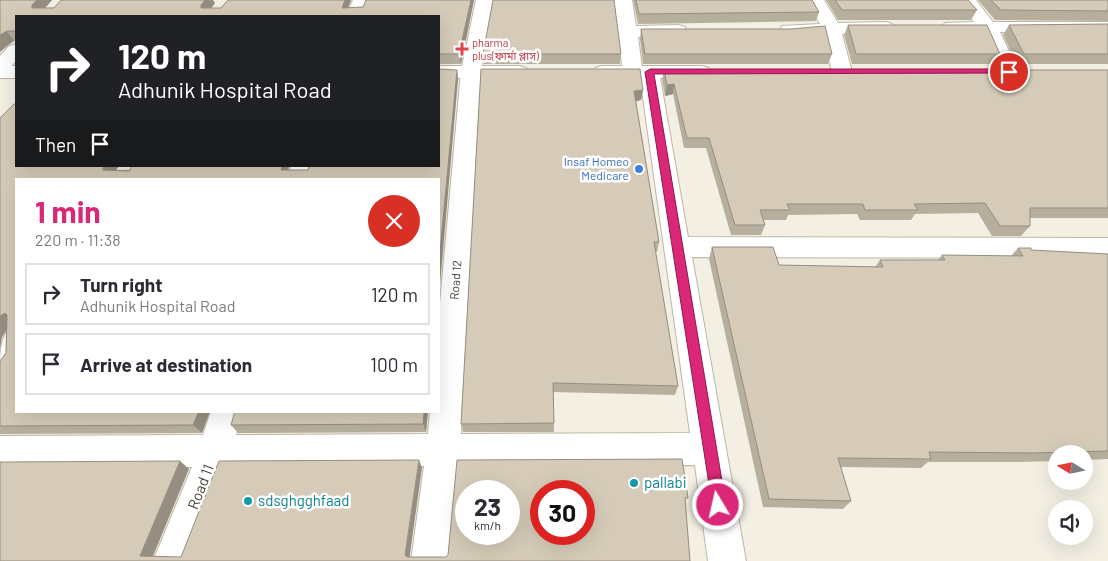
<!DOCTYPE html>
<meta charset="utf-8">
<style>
:root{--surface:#fff;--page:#f7f7f7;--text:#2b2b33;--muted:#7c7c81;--line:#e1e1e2;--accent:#db2777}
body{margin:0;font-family:Barlow,"Noto Sans Bengali",sans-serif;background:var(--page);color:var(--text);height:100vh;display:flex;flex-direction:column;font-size:19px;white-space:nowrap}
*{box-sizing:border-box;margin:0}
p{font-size:16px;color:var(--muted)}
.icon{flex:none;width:28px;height:28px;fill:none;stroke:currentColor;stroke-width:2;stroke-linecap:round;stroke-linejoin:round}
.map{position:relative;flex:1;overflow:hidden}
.side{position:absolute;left:15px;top:178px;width:425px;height:235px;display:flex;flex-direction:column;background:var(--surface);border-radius:0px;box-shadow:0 5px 20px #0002}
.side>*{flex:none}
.guide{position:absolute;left:15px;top:15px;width:425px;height:152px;border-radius:0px;box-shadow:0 5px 20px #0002;background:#202124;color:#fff;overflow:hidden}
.needle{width:32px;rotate:280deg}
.tools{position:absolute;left:1048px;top:445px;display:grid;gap:10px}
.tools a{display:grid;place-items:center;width:45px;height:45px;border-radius:50%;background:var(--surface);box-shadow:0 5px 20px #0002;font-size:25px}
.speed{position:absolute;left:455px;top:480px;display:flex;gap:10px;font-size:25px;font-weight:700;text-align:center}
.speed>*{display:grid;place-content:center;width:65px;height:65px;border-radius:50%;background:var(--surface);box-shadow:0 5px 20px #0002;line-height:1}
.speed small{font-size:12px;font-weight:400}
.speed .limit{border:8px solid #d22;background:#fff;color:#111}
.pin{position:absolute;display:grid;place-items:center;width:42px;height:42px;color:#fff;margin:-21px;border:2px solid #fff;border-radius:50%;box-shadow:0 1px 5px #0007}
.me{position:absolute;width:55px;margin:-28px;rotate:351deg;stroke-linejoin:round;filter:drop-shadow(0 0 4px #0008)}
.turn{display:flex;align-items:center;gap:18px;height:105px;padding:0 20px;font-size:22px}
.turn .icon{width:65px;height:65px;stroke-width:2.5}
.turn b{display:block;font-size:35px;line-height:42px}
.then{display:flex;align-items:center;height:48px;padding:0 20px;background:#0003;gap:10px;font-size:19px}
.round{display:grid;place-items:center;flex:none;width:52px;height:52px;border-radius:26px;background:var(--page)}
.overview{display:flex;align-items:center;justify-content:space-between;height:85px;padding:0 20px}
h1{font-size:30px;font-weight:700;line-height:38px;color:var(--accent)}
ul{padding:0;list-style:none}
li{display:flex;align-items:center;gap:15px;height:62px;margin:0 10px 8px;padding:0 10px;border:2px solid var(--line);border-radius:0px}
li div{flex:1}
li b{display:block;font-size:19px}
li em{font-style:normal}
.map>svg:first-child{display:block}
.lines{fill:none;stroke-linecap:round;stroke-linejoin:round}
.minor-casing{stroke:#beb7a6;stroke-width:2}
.tertiary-casing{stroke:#beb7a6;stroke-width:2}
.minor{fill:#fff;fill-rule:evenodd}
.tertiary{fill:#fff;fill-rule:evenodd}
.wall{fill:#b7af9e}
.shaded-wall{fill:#958e81}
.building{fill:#d5cbb8;stroke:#958e81;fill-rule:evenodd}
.route{fill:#db2777;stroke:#8e194d}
.health-dot{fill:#e0444e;stroke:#fff;stroke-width:2}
.shop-dot{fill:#3f7fe0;stroke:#fff;stroke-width:2}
.culture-dot{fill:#0f9aa8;stroke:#fff;stroke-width:2}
.labels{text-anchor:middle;stroke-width:5;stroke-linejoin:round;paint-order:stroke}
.far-health-label{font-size:11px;fill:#be3a42;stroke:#fff;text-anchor:start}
.shop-label{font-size:12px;fill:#366cbe;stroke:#fff;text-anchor:end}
.street-label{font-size:12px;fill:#453f33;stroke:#fff}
.near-culture-label{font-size:15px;fill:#0d838f;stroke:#fff;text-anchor:start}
.near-street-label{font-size:15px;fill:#453f33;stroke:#fff}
</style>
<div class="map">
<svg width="1108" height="561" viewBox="0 0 1108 561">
<rect width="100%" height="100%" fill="#f3efe3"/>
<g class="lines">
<g class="minor-casing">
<path id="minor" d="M353 0H371L364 16H346Z
M476 0H494L481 72 461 434 690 433 640 76 633 78 626 76 623 72 614 0H632L636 26 678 25 685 27 687 31 685 35 678 37H638L642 68 649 66 656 68 659 72 688 237 1108 238V258L692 257 746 561H708L695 465 458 466 449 561H411L424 466 226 467 191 561H153L192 467 0 468V436L203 435 211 411H243L236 435 428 434 430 411H439V314L461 72Z
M806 0H824L838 23 886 22 892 24 895 28 892 32 886 34H842L852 72 849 76 842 78 835 76 832 72 823 35 782 34 780 30 782 26 820 24Z
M958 0H976L993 22H1108V32H1000L1019 72 1016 76 1009 78 1002 76 999 72 981 32 945 31 942 27 945 23 974 22Z
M16 44V61L7 71 0 73V56L9 46Z
M291 166H315L311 179H287Z
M16 324V361L11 369 0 373C0 352 0 332 16 324Z"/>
</g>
<g class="tertiary-casing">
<path id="tertiary" d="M0 66H16V78H0Z
M439 66H519L526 68 529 72 526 76 519 78H439Z
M602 66H702L709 68 712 72 709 76 702 78H602L595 76 592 72 595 68Z"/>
</g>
<use href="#minor" class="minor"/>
<use href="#tertiary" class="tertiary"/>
</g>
<path class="wall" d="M0 0H52L45 8 215 3 211 8H221L228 0H351L348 8 474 0 461 64H439V16H16V41H14L8 45 0 52Z
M633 0H812L819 12 816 21 638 24Z
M826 0H968L977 10 971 20H838Z
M978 0H1108V21L995 20Z
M1108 24V64H1017L1003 35 1009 25Z
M848 25 1000 54 994 64H852L844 35Z
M641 29 832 54 828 64H643L640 39Z
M483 54H621L620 64H484Z
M481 69 643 90 641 100 636 101 659 242 657 252H655L678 386 675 395 553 392 554 432H463L461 424Z
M457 70 458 80 439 179H16V411H210L202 433 0 434V361L6 353V331L2 337 16 104 119 166 116 170 289 166 288 170H308Z
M664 70H1108V218H1030V226L1021 236H992L978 213 915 214 911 220H860L857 214 788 215 786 220H763L765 225 761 235H731L706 148H684L673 94 665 96 662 80Z
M712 247 779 265 875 267 880 260H938L942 255 1011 256 1018 248 1031 250 1108 254V459L1084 460V454H1056V461L1018 462H928L921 468 841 467 851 501 843 509 763 507 709 259Z
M428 411 426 432 238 433 231 425Z"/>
<path class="shaded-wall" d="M37 0H52L39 15 32 8V5Z
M205 0H213L215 3 206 15 201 8V5Z
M345 0H351L345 16 342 8Z
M471 0H474L461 64 459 54Z
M7 31 14 41 8 45 0 52V35Z
M457 70 458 80 439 296V262Z
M674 84 673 94 665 96 667 85Z
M643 90 641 100 633 102 634 91Z
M104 166H119L110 178 103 170V168Z
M282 166H289L286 179 281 170Z
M5 313 16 322 9 326 2 337 0 349V316Z
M199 411H210L202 433 193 425Z
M424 411H428L426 432 423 424Z
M419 460 422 468 409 561 405 555Z
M180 461 189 469 151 561 140 556Z"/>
<path class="building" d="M0 0H37L32 5V8H54L61 0H205L201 5V8H221L228 0H345L342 8 363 7 366 0H471L459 54H439V16H16V31H7L0 35Z
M493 0H614L621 54H483Z
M636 0H812L819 12 639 14Z
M835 0H968L977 10H842Z
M991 0H1108V11L1001 10Z
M1108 24V54H1024L1009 25Z
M848 25H987L1000 54H856Z
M825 26 832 54H645L641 29H790Z
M439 69 457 70 439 262V179H16V411H199L193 425 0 426V361L6 353 7 315 5 313 0 316V118L14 104H16V166H104L103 168V170L129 171 132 166H282L281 170H308L309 166H439Z
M481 69H640L643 90 634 91 659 242H654L678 386 553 383 554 423 461 424Z
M664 70H1108V208H1030V226H1000L985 203 914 204 918 210H865L863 204H787L790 210H760L765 225H735L709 138H687L674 84 667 85Z
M712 247H773L779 265 883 267 880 260H945L942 255 1023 256 1018 248H1031V250L1108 254V451L1032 453 929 452 931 459 838 458 851 501 769 499Z
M235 411H424L423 424 231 425Z
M682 459 688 498H685L690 561H0V462L180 461 140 556 181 557 219 461 419 460 405 555 407 557H446L448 555 457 460ZM466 491H509V534H466ZM541 491H584V534H541Z"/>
<path class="route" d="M1009 69 1012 70V73L654 74 726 505 724 510 718 512 713 510 645 72 650 69Z"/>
<path class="health-dot" d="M459.5 41.5h5v5h5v5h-5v5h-5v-5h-5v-5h5z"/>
<circle class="shop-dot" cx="639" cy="169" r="5"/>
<g class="culture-dot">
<circle cx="634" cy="483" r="5"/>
<circle cx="248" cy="501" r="5"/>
</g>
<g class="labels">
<g class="far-health-label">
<text x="472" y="47">pharma<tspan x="472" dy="13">plus(ফার্মা প্লাস)</tspan></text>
</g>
<g class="shop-label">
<text x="629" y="166">Insaf Homeo<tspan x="629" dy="14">Medicare</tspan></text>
</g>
<g class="street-label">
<text transform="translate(456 280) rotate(-86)" y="4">Road 12</text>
</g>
<g class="near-culture-label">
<text x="644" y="488">pallabi</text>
<text x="258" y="506">sdsghgghfaad</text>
</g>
<g class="near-street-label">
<text transform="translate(201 487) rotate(-69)" y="5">Road 11</text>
</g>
</g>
</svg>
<div class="tools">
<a><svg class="needle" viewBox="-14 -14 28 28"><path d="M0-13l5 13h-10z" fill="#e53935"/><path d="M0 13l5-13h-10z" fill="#7c7c81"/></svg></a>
<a><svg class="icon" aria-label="sound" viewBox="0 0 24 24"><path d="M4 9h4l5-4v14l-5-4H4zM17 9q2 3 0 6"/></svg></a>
</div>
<div class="speed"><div>23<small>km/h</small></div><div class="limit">30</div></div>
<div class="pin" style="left:1009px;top:72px;background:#d93025"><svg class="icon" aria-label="arrive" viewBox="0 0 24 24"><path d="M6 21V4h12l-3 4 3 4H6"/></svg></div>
<svg class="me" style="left:718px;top:505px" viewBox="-20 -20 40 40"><circle r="17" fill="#db2777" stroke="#fff" stroke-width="3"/><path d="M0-11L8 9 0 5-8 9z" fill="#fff"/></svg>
<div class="guide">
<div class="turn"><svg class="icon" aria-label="right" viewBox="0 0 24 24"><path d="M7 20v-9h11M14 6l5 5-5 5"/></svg><div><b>120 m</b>Adhunik Hospital Road</div></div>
<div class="then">Then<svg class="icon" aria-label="arrive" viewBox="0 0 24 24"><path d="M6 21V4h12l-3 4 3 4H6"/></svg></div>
</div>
<section class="side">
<div class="overview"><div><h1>1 min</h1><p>220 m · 11:38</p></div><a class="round" style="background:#d93025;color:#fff"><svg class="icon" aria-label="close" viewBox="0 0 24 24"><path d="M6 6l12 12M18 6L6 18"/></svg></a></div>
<ul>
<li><svg class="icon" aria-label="right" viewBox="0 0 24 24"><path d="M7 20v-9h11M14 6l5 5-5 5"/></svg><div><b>Turn right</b><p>Adhunik Hospital Road</p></div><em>120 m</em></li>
<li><svg class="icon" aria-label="arrive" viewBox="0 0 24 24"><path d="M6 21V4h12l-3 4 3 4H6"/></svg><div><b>Arrive at destination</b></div><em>100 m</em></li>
</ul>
</section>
</div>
